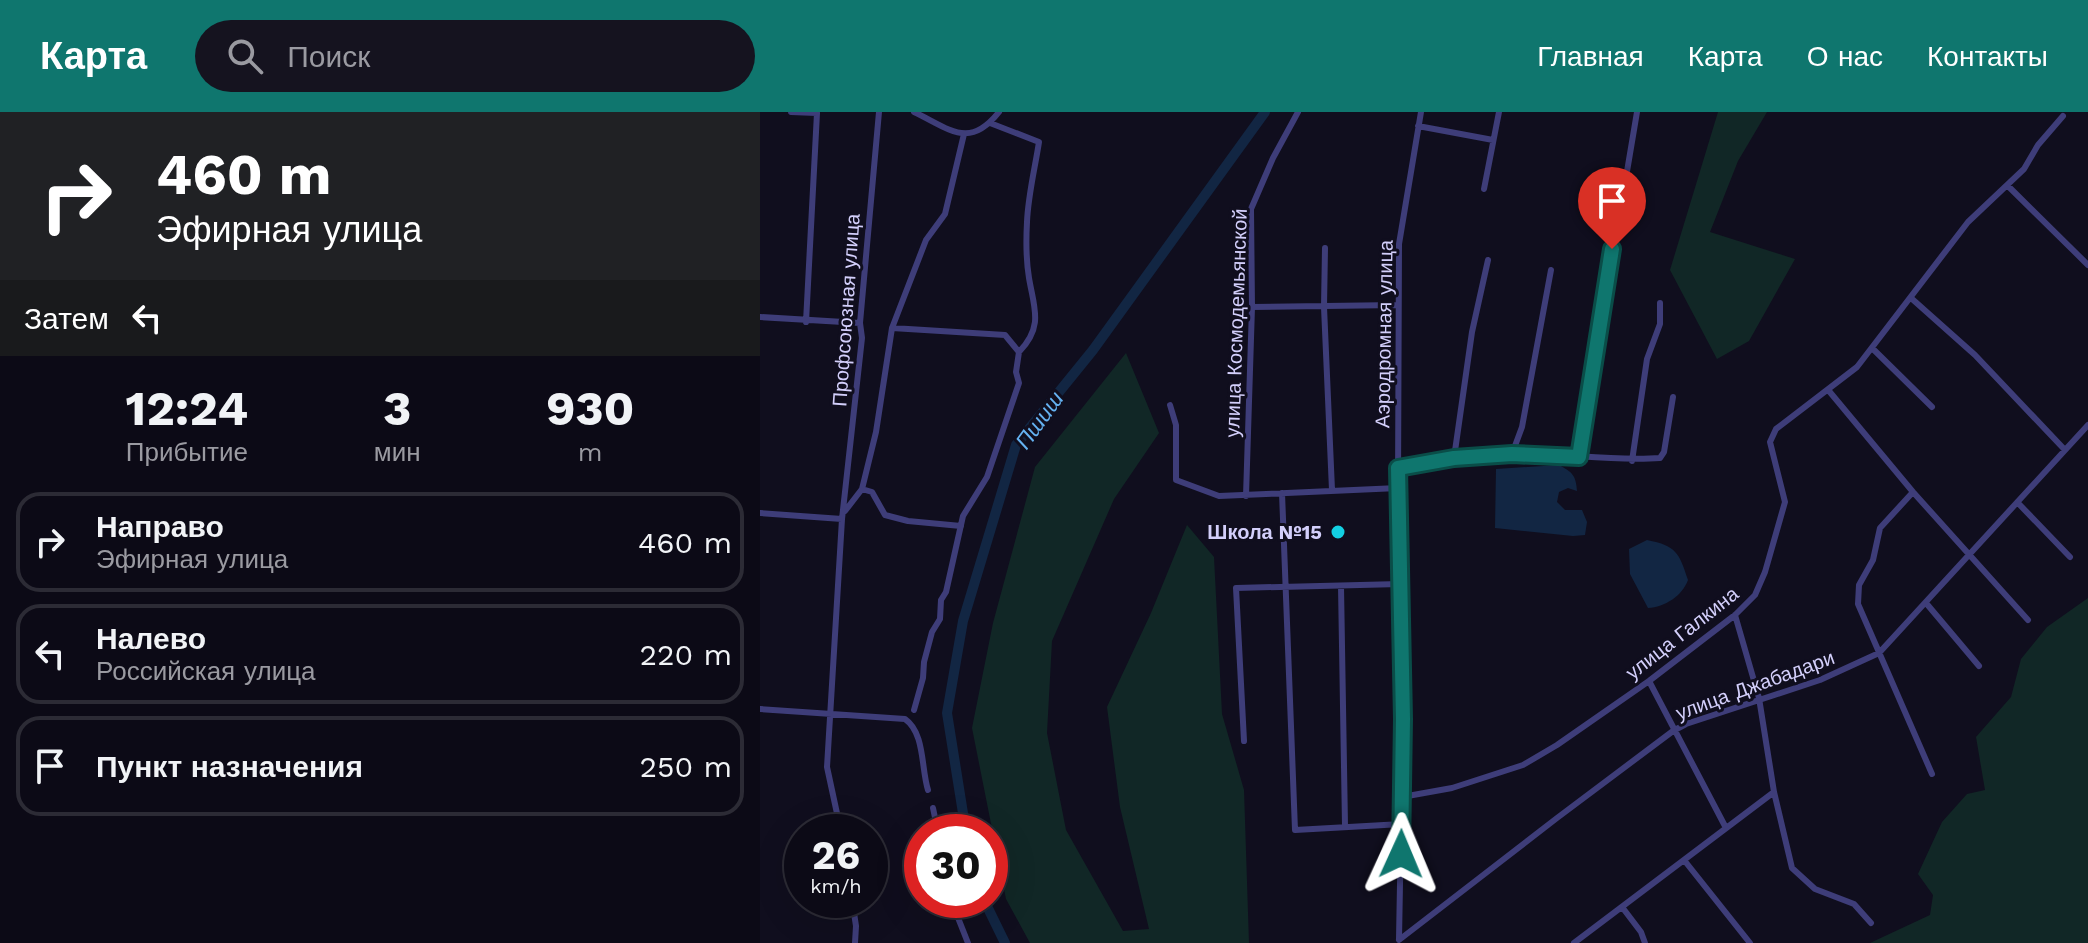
<!DOCTYPE html>
<html lang="ru">
<meta charset="utf-8">
<style>
:root{--surface:#0c0a16;--page:#15131f;--text:#f1f3f6;--muted:#9a9aa1;--line:#2c2b35;--accent:#0f766e}
body{margin:0;font-family:"Work Sans",sans-serif;background:var(--page);color:var(--text);height:100vh;display:flex;flex-direction:column;font-size:30px;white-space:nowrap}
*{box-sizing:border-box;margin:0}
p{font-size:26px;color:var(--muted)}
.icon{flex:none;width:44px;height:44px;fill:none;stroke:currentColor;stroke-width:2;stroke-linecap:round;stroke-linejoin:round}
.map{position:relative;flex:1;overflow:hidden}
.sheet{display:flex;flex-direction:column;background:var(--surface);width:760px}
.sheet>*{flex:none}
.guide{background:#202124;color:#fff;overflow:hidden}
.speed{position:absolute;left:24px;top:702px;display:flex;gap:16px;font-size:40px;font-weight:700;text-align:center}
.speed>*{display:grid;place-content:center;width:104px;height:104px;border-radius:50%;background:var(--surface);box-shadow:0 8px 32px #0002,0 0 0 2px var(--line);line-height:1}
.speed small{font-size:20px;font-weight:400}
.speed .limit{border:12px solid #d22;background:#fff;color:#111}
.pin{position:absolute;display:grid;place-items:center;width:68px;height:68px;color:#fff;margin:-82px -34px;border-radius:50% 50% 50% 0;rotate:-45deg;box-shadow:0 0 8px #0007}
.pin .icon{rotate:45deg}
.me{position:absolute;width:88px;margin:-44px;rotate:1deg;stroke-linejoin:round;filter:drop-shadow(0 0 6px #0008)}
.turn{display:flex;align-items:center;gap:28px;height:168px;padding:0 24px;font-size:36px}
.turn .icon{width:104px;height:104px;stroke-width:2.5}
.turn b{display:block;font-size:56px;line-height:68px}
.then{display:flex;align-items:center;height:76px;padding:0 24px;background:#0003;gap:16px;font-size:30px}
.eta{display:flex;justify-content:space-evenly;align-items:center;height:136px;text-align:center}
.eta b{font-size:48px;font-weight:700;line-height:56px}
ul{padding:0;list-style:none}
li{display:flex;align-items:center;gap:24px;height:100px;margin:0 16px 12px;padding:0 8px;border:4px solid var(--line);border-radius:24px}
li div{flex:1}
li b{display:block;font-size:30px}
li em{font-style:normal}
header{display:flex;align-items:center;gap:48px;box-sizing:border-box;height:112px;padding:0 40px;background:var(--accent);color:#fff}
header strong{font-size:38px}
nav{display:flex;gap:44px;margin-inline-start:auto;font-size:28px}
.search{width:560px;height:72px;background:var(--page);display:flex;align-items:center;gap:20px;box-sizing:border-box;padding:0 28px;border-radius:44px;color:var(--muted);font-size:30px}
main{display:flex;flex:1;min-height:0}
.map>svg:first-child{display:block}
.green{fill:#112726}
.water{fill:#122643}
.lines{fill:none;stroke-linecap:round;stroke-linejoin:round}
.river{stroke:#122643;stroke-width:10}
.minor{stroke:#3e3d79;stroke-width:6}
.route-casing{stroke:#0a4d48;stroke-width:20}
.route{stroke:#0f766e;stroke-width:14}
.poi-dot{fill:#13d0e3;stroke:#100e1e;stroke-width:3}
.labels{text-anchor:middle;stroke-width:6;stroke-linejoin:round;paint-order:stroke}
.street-label{font-size:20px;fill:#d3cffb;stroke:#100e1e}
.poi-label{font-size:20px;font-weight:bold;fill:#d3cffb;stroke:#100e1e;text-anchor:end}
.water-label{font-size:22px;font-style:italic;fill:#65b2f2;stroke:#100e1e}
</style>
<header>
<strong>Карта</strong>
<div class="search"><svg class="icon" aria-label="search" viewBox="0 0 24 24"><circle cx="10" cy="10" r="6"/><path d="M15 15l6 6"/></svg>Поиск</div>
<nav><a>Главная</a><a>Карта</a><a>О нас</a><a>Контакты</a></nav>
</header>
<main>
<section class="sheet">
<div class="guide">
<div class="turn"><svg class="icon" aria-label="right" viewBox="0 0 24 24"><path d="M7 20v-9h11M14 6l5 5-5 5"/></svg><div><b>460 m</b>Эфирная улица</div></div>
<div class="then">Затем<svg class="icon" aria-label="left" viewBox="0 0 24 24"><path d="M17 20v-9H6M10 6l-5 5 5 5"/></svg></div>
</div>
<div class="eta">
<div><b>12:24</b><p>Прибытие</p></div>
<div><b>3</b><p>мин</p></div>
<div><b>930</b><p>m</p></div>
</div>
<ul>
<li><svg class="icon" aria-label="right" viewBox="0 0 24 24"><path d="M7 20v-9h11M14 6l5 5-5 5"/></svg><div><b>Направо</b><p>Эфирная улица</p></div><em>460 m</em></li>
<li><svg class="icon" aria-label="left" viewBox="0 0 24 24"><path d="M17 20v-9H6M10 6l-5 5 5 5"/></svg><div><b>Налево</b><p>Российская улица</p></div><em>220 m</em></li>
<li><svg class="icon" aria-label="arrive" viewBox="0 0 24 24"><path d="M6 21V4h12l-3 4 3 4H6"/></svg><div><b>Пункт назначения</b></div><em>250 m</em></li>
</ul>
</section>
<div class="map">
<svg width="1328" height="831" viewBox="0 0 1328 831">
<rect width="100%" height="100%" fill="#100e1e"/>
<path class="green" d="M958 0H1007L978 49 950 120 1035 147 989 229 957 247 910 158Z
M366 241 399 321 354 387 292 529 287 621 306 718 363 819 389 817 360 695 347 595 391 501 427 413 454 445 462 602 484 678 489 831H270L246 787 212 616 233 511 275 355Z
M1328 486V831H1110L1170 803 1173 783 1158 762 1182 710 1207 682 1225 678 1216 625 1251 585 1261 547 1287 515Z"/>
<path class="water" d="M799 353C812 360 816 363 817 379L808 376 799 380 797 390 805 398H822L827 410 825 423 813 424 735 416 736 357Z
M887 428C917 434 919 441 928 468 922 484 905 495 888 496L870 462 869 437Z"/>
<g class="lines">
<path class="river" d="M206 720 187 601 203 509 256 333 333 238 505 0
M224 788 245 831"/>
<path class="minor" d="M31 0 57 1 46 210
M154 0C190 17 209 38 239 0
M658 14 733 28
M1248 74 1328 153
M724 77 739 0
M565 136 564 195 572 378
M1151 186 1215 243 1305 338
M492 195 638 193
M0 205 100 211
M132 216 245 223 259 240C284 214 274 196 269 166 266 148 266 128 267 110 268 84 275 56 279 30L230 11
M1112 236 1172 295
M1069 279 1153 380 1268 508
M410 293 416 313V368L459 384 638 376
M752 342 762 315 791 158
M819 345 877 0
M694 346 712 220 728 148
M872 349 887 247 900 212V191
M638 356C675 349 712 343 750 342 800 340 850 350 900 346L904 340 913 285
M102 377 112 380 125 403 148 409 201 414
M1153 380 1120 416 1113 448 1099 473 1098 492 1172 662
M522 381 535 718 642 712
M486 384 492 195 491 97 513 46 538 0
M1258 391 1310 445
M85 399 102 377 116 320 132 216 166 128 185 102 204 22
M0 401 82 407
M581 474 585 714
M1166 491 1219 554
M975 503 999 586 1014 680 1032 756 1055 777 1094 792 1111 811
M889 569 966 716
M0 597 145 607C165 621 161 656 168 678
M154 598 163 566 164 550 172 520 180 507 181 488 186 480 203 404 227 365 259 271 256 260 259 240
M484 629 476 476 640 472
M642 685 692 676 763 653 797 633 889 569 975 503 995 483 1005 460 1025 390 1010 330 1016 317 1097 255 1208 110 1264 57 1278 33 1303 4
M173 696 178 720
M81 720 67 655 82 407 102 226 100 211 119 0
M924 748 990 831
M92 788 96 814 95 831
M191 788 208 831
M862 795 881 820 885 831
M639 827 643 607 638 376 639 132 661 0
M639 828 797 706 913 619 926 612 1060 568 1119 541 1328 313
M814 831 1014 680"/>
</g>
<g class="lines">
<g class="route-casing">
<path id="route" d="M641 742 643 607 638 356 694 346 752 342 819 345 852 137"/>
</g>
<use href="#route" class="route"/>
</g>
<circle class="poi-dot" cx="578" cy="420" r="8"/>
<g class="labels">
<g class="street-label">
<text transform="translate(86 198) rotate(-86)" y="7">Профсоюзная улица</text>
<text transform="translate(476 211) rotate(-88)" y="7">улица Космодемьянской</text>
<text transform="translate(624 222) rotate(-89)" y="7">Аэродромная улица</text>
<text transform="translate(922 521) rotate(-38)" y="7">улица Галкина</text>
<text transform="translate(995 573) rotate(-20)" y="7">улица Джабадари</text>
</g>
<g class="poi-label">
<text x="562" y="427">Школа №15</text>
</g>
<g class="water-label">
<text transform="translate(279 308) rotate(-54)" y="8">Пшиш</text>
</g>
</g>
</svg>
<div class="speed"><div>26<small>km/h</small></div><div class="limit">30</div></div>
<div class="pin" style="left:852px;top:137px;background:#d93025"><svg class="icon" aria-label="arrive" viewBox="0 0 24 24"><path d="M6 21V4h12l-3 4 3 4H6"/></svg></div>
<svg class="me" style="left:641px;top:742px" viewBox="-20 -20 40 40"><path d="M0-17L14 15 0 8-14 15z" fill="#0f766e" stroke="#fff" stroke-width="4"/></svg>
</div>
</main>
